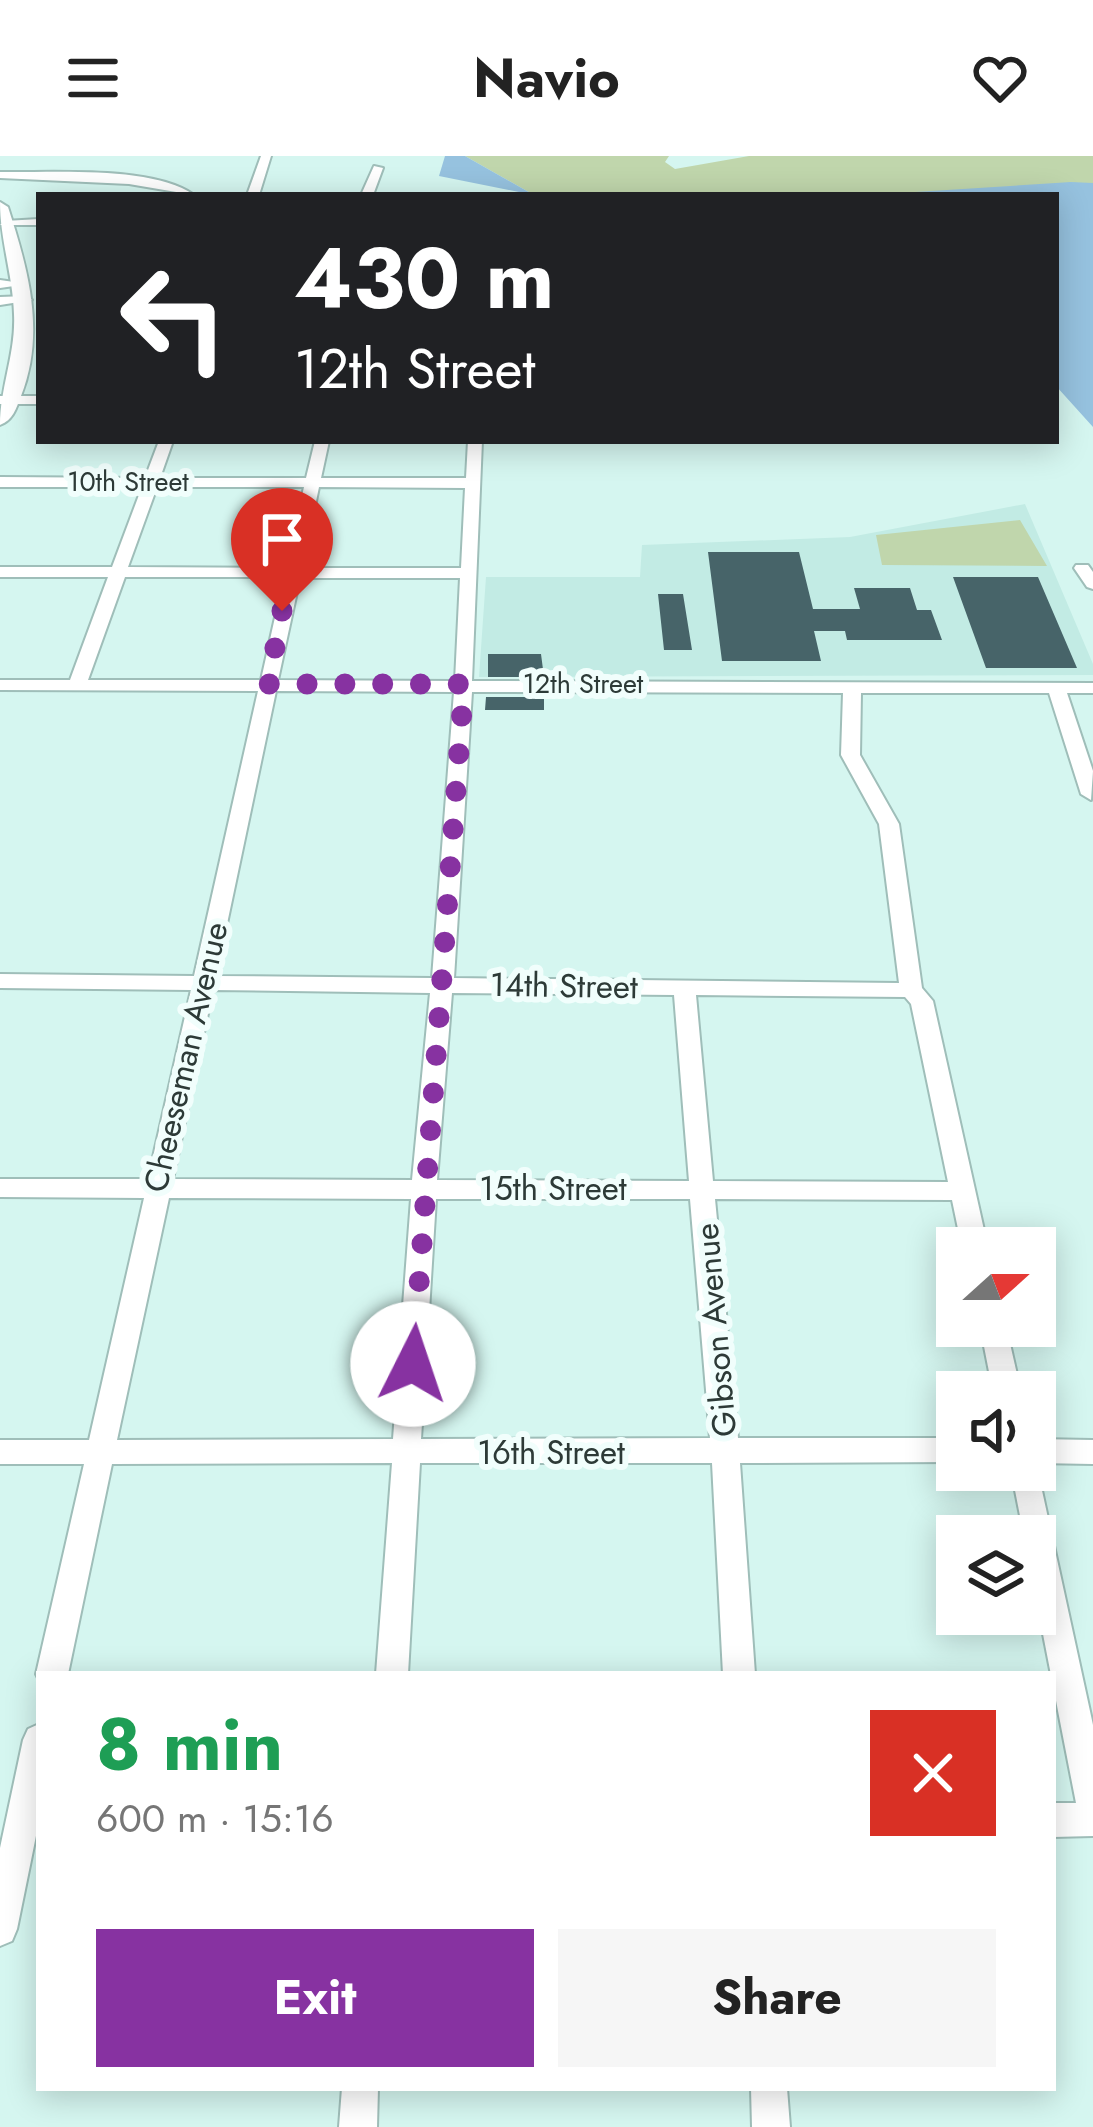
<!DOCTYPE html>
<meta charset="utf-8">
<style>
:root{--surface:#fff;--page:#f6f6f6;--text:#222;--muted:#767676;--accent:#8732a1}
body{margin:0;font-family:Jost,sans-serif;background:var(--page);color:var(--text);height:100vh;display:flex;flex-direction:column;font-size:45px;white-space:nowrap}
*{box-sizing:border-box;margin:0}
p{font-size:39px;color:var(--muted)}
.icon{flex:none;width:66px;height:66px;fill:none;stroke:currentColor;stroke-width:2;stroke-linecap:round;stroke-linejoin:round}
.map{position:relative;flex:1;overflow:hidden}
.side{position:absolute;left:36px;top:1515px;width:1020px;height:420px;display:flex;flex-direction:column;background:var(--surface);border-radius:0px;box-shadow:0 6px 30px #0003}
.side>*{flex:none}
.hud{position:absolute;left:36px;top:36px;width:1023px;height:252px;border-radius:0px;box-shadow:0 6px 30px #0003;background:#202124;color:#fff;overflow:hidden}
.needle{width:78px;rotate:69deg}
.buttons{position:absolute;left:936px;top:1071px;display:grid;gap:24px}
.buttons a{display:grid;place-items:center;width:120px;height:120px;border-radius:0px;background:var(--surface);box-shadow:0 6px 30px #0003;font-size:60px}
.pin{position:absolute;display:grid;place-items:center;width:102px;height:102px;color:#fff;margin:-123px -51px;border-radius:50% 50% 50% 0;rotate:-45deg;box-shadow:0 0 12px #0007}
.pin .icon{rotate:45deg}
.me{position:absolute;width:132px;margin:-66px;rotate:4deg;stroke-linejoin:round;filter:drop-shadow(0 0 9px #0008)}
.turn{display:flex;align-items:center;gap:42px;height:252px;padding:0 60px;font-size:54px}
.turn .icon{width:156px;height:156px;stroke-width:2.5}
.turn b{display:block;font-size:84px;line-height:102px}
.round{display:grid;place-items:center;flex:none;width:126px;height:126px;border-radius:0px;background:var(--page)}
.headline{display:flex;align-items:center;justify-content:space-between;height:204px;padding:0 60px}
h1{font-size:72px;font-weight:700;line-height:90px;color:#1e9e55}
.primary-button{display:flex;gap:24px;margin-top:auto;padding:24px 60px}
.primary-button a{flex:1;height:138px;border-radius:0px;background:var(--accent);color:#fff;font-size:48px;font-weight:700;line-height:138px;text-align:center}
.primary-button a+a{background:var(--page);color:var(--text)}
header{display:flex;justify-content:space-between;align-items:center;height:156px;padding:0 60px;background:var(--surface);font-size:54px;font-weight:700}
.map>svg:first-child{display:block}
.built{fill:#c2ebe4}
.green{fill:#c0d6ac}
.water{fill:#96c2df}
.building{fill:#476469}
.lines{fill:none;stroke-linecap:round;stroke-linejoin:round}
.minor-casing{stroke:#9fbeb9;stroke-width:4}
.highway-casing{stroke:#9fbeb9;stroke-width:4}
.minor{fill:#fff;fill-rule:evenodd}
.highway{fill:#fff;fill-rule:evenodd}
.route{stroke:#8732a1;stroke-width:21;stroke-dasharray:0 37.8}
.labels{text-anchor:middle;stroke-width:12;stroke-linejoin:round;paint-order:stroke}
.far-street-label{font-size:27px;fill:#2d3a37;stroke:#f1fefc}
.street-label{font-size:33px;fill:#2d3a37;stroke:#f1fefc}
</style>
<header><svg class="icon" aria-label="menu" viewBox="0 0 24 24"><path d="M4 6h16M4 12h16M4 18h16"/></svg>Navio<svg class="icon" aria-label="heart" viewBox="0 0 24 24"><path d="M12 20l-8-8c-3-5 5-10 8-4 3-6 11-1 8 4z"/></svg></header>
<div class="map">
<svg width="1093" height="1971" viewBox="0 0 1093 1971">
<rect width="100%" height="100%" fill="#d5f6f0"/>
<path class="built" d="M1025 348 1093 508V519L479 521 486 421H640L642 389 850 381Z"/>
<path class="green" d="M465 0H669L665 6 675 13 749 0H1093V27L933 38 534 39Z
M1020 364 1047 410 882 409 876 379Z"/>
<path class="water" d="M445 0H465L534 39 439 20Z
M1071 26 1093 27V271L1056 230V39H868Z"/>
<path class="building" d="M708 396H799L813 453H860L854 432H910L917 454H931L942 484H847L845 475H814L821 505H722Z
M953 421H1038L1077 512H986Z
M658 438H683L692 494H664Z
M488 498H541L544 521H488Z
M486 541H544V554H485Z"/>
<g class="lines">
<g class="minor-casing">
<path id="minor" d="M261 0H271L259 39H247Z
M374 10 383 12 373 39H361Z
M0 16C51 17 152 9 194 39L129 28 0 22Z
M39 63V69H0L5 65Z
M0 124 28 128 0 132Z
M0 141 26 140 32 144 0 149Z
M0 240H39V248H0Z
M159 285H173L160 322H306L315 285H329L321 322H466L468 285H482L472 525 1093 527V537H1067L1093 615 1091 644 1081 638 1049 537H861L860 599 899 668 922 832 933 845 988 1092H962L952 1044 715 1043 738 1282H957V1306L740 1307 755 1518H723L712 1307H420L408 1518H376L392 1307 112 1308 68 1518H39V1524L36 1518 84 1308H0V1284H89L144 1042 0 1041V1023H148L191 834 0 832V818L194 820 258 535 0 534V524H70L108 421H0V411H112L142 331H0V321L145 322ZM157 331H304L286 412 128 411ZM319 331 465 332 461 412H302ZM125 421H284L261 524H88ZM300 422H460L455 525 278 524ZM276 535 454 536 432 822 216 820ZM472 536 843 537 841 599 879 668 899 827 454 822ZM213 834 430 837 412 1024 173 1023ZM452 837 674 839 689 1025 437 1024ZM696 839 905 841 911 848 948 1026 713 1025ZM169 1042 411 1043 393 1283 117 1284ZM436 1043H690L710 1282 421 1283Z
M1076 409H1088L1093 416V433L1087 431 1074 412Z
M980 1170H1006L1021 1236H993Z
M1035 1283 1093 1284V1308L1036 1307 1093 1569V1680L1053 1681V1647H1076L1035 1437V1380H1024L1011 1314H1035Z
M39 1568V1665L17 1773 12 1785 0 1790V1692L23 1584 28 1573Z
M342 1932H378L377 1971H339Z
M751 1932H787L790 1971H752Z"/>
</g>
<g class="highway-casing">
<path id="highway" d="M0 46 8 51C28 113 46 176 21 240 16 253 13 264 0 269 0 231 16 197 14 158 13 120 0 84 0 46Z"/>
</g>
<use href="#minor" class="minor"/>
<use href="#highway" class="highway"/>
</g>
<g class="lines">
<path class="route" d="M282 455 268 528H464L413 1208"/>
</g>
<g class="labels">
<g class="far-street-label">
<text x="128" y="335">10th Street</text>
<text x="583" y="537">12th Street</text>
</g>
<g class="street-label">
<text transform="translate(564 829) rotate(1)" y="12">14th Street</text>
<text transform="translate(185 901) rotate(-77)" y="12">Cheeseman Avenue</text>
<text x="553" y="1044">15th Street</text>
<text transform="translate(715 1174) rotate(-95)" y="12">Gibson Avenue</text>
<text x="551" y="1308">16th Street</text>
</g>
</g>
</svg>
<div class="buttons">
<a><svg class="needle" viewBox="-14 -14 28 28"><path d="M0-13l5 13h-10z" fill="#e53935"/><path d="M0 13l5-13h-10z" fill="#767676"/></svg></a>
<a><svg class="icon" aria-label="sound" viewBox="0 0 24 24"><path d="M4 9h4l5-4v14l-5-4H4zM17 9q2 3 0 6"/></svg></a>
<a><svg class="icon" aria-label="layers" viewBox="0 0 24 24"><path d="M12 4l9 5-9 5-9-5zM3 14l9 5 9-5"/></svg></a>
</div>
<div class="pin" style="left:282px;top:455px;background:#d93025"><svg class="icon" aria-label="arrive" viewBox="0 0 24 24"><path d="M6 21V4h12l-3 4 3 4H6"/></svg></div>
<svg class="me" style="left:413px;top:1208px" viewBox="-20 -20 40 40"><circle r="19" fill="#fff"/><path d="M0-13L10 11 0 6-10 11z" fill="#8732a1"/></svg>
<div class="hud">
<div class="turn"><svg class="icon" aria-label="left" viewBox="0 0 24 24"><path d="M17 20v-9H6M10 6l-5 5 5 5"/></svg><div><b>430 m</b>12th Street</div></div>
</div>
<section class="side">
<div class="headline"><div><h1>8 min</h1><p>600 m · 15:16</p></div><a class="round" style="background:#d93025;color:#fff"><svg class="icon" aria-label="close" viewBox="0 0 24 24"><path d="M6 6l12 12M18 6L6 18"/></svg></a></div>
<div class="primary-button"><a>Exit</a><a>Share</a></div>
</section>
</div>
